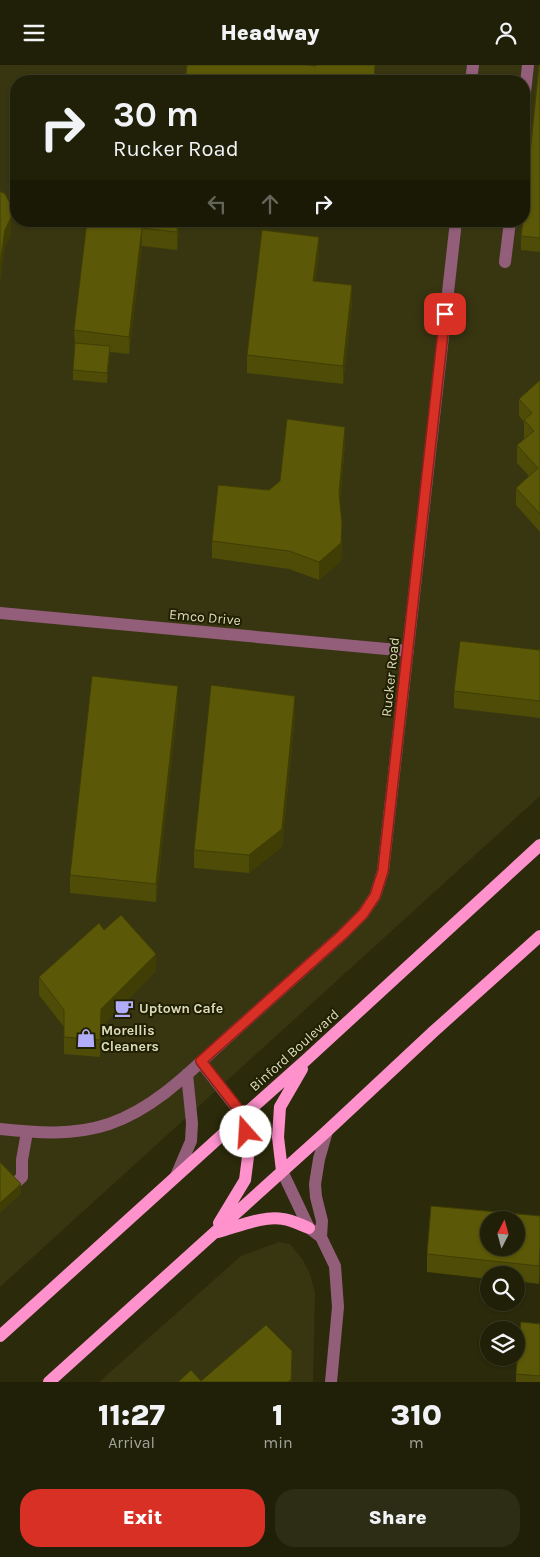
<!DOCTYPE html>
<style>
:root{--surface:#202008;--page:#2d2d16;--text:#f1f3f6;--muted:#a2a39c;--line:#3d3e29;--accent:#d93025}
body{margin:0;font-family:Karla,sans-serif;background:var(--page);color:var(--text);height:100vh;display:flex;flex-direction:column;font-size:19px;white-space:nowrap}
*{box-sizing:border-box;margin:0}
p{font-size:16px;color:var(--muted)}
.icon{flex:none;width:28px;height:28px;fill:none;stroke:currentColor;stroke-width:2;stroke-linecap:round;stroke-linejoin:round}
.map{position:relative;height:1317px;overflow:hidden}
.sheet{display:flex;flex-direction:column;background:var(--surface);flex:1}
.sheet>*{flex:none}
.banner{position:absolute;left:10px;top:10px;width:520px;height:152px;border-radius:20px;box-shadow:0 1px 4px #0004,0 0 0 1px var(--line);background:#202008;color:var(--text);overflow:hidden}
.needle{width:32px;rotate:6deg}
.fabs{position:absolute;left:480px;top:1146px;display:grid;gap:10px}
.fabs a{display:grid;place-items:center;width:45px;height:45px;border-radius:50%;background:var(--surface);box-shadow:0 1px 4px #0004,0 0 0 1px var(--line);font-size:25px}
.pin{position:absolute;display:grid;place-items:center;width:42px;height:42px;color:#fff;margin:-21px;border-radius:10px;box-shadow:0 2px 8px #0006}
.me{position:absolute;width:55px;margin:-28px;rotate:341deg;stroke-linejoin:round;filter:drop-shadow(0 0 4px #0008)}
.turn{display:flex;align-items:center;gap:18px;height:105px;padding:0 20px;font-size:22px}
.turn .icon{width:65px;height:65px;stroke-width:2.5}
.turn b{display:block;font-size:35px;line-height:42px}
.lanes{display:flex;align-items:center;height:48px;padding:0 20px;background:#0003;justify-content:center;gap:25px;direction:ltr}
.lanes .off{opacity:.35}
.eta{display:flex;justify-content:space-evenly;align-items:center;height:85px;text-align:center}
.eta b{font-size:30px;font-weight:800;line-height:35px}
.action{display:flex;gap:10px;margin-top:auto;padding:10px 20px}
.action a{flex:1;height:58px;border-radius:20px;background:var(--accent);color:#fff;font-size:20px;font-weight:800;line-height:58px;text-align:center}
.action a+a{background:var(--page);color:var(--text)}
header{display:flex;justify-content:space-between;align-items:center;height:65px;padding:0 20px;background:var(--surface);font-size:22px;font-weight:800}
.map>svg:first-child{display:block}
.built{fill:#383611;fill-rule:evenodd}
.lines{fill:none;stroke-linecap:round;stroke-linejoin:round}
.minor{stroke:#935e7a;stroke-width:12}
.major{stroke:#ff91cd;stroke-width:12}
.wall{fill:#4e4c06}
.shaded-wall{fill:#403e05}
.building{fill:#5b5807;stroke:#403e05;fill-rule:evenodd}
.route-casing{stroke:#8d1f18;stroke-width:12}
.route{stroke:#d93025;stroke-width:9}
.labels{text-anchor:middle;stroke-width:4;stroke-linejoin:round;paint-order:stroke}
.street-label{font-size:14px;fill:#dbdbbd;stroke:#212002}
.poi-label{font-size:14px;font-weight:bold;fill:#dbdbbd;stroke:#212002;text-anchor:start}
</style>
<header><svg class="icon" aria-label="menu" viewBox="0 0 24 24"><path d="M4 6h16M4 12h16M4 18h16"/></svg>Headway<svg class="icon" aria-label="person" viewBox="0 0 24 24"><circle cx="12" cy="8" r="4"/><path d="M4 21q1-7 8-7t8 7"/></svg></header>
<div class="map">
<svg width="540" height="1317" viewBox="0 0 540 1317">
<rect width="100%" height="100%" fill="#2b2a0a"/>
<path class="built" d="M0 0H540V731L0 1222ZM16 16H524V156H16Z
M279 1177 290 1179 303 1195 310 1209 315 1228 313 1317H99L241 1191Z"/>
<g class="lines">
<path class="minor" d="M471 16 473 0
M524 36 528 0
M505 197 510 156
M0 548 408 586
M201 997 243 1051
M0 1064C37 1068 73 1071 109 1059 156 1043 193 1004 228 972 266 938 304 904 342 870L363 849 375 831 383 806 456 156
M282 1106 309 1163 321 1172 335 1201 338 1242 331 1317
M176 1111 191 1076 192 1058 187 1009
M13 1120 22 1112V1095L27 1067
M321 1172 322 1156 316 1132 315 1119 319 1094 327 1066"/>
<path class="major" d="M282 1106 278 1072 280 1042 302 1004
M219 1158 245 1115 249 1084 243 1051
M218 1167C237 1162 264 1150 283 1154 292 1155 301 1160 309 1163
M0 1271 243 1051 306 995 540 780
M49 1317 327 1066 433 967 540 871"/>
</g>
<path class="wall" d="M540 0V187L521 185V171Z
M87 156H180L177 185 142 181 129 289 110 287 107 318 73 315V305L75 283 74 265Z
M319 189 315 216 352 238 343 319 247 308V290Z
M540 315V467L516 440V423L529 411 517 398V380L525 374 524 373V357L519 351V334Z
M345 379 340 436 342 476 341 496 319 515 289 504 212 493V476L269 425Z
M540 585V653L454 643V626Z
M178 638 156 837 70 828V810Z
M295 649 282 782 249 808 194 803V785Z
M104 865 156 906 101 962 100 992 64 989V962L39 930V912Z
M540 1151V1201L539 1219 516 1216V1210H489V1214L427 1207V1189Z
M540 1259V1317H516V1309Z"/>
<path class="shaded-wall" d="M11 152V170L5 183 0 218V200L5 165Z
M178 156H180L177 185V167Z
M142 163V181L129 289V272Z
M319 172V189L313 233V216Z
M352 220V238L343 319V301Z
M110 281V291L107 318V308Z
M345 362V379L339 445V428Z
M342 459V476L341 496 319 515V497Z
M178 621V638L156 837V819Z
M295 631V649L282 782 249 808V790Z
M156 889V906L101 962 100 992 101 944Z
M21 1119V1129L0 1148V1138Z
M540 1183V1201L539 1219V1201Z
M292 1286V1317H288Z"/>
<path class="building" d="M187 0H306L316 1V0H375L374 16H185Z
M539 0H540V173L521 171 523 156H524V148Z
M0 126 5 129 11 140V152L5 165 0 200Z
M87 156H178L177 167 142 163 129 272 74 265Z
M262 165 319 172 313 216 352 220 343 301 247 290Z
M75 278 110 281 107 308 73 305Z
M540 315V449L516 423 538 403 517 380 534 366 524 355 532 348 519 334Z
M287 354 345 362 339 428 342 459 341 478 319 497 289 486 212 476 218 420 269 425 280 416Z
M460 576 540 585V636L454 626Z
M92 611 178 621 156 819 70 810Z
M211 620 295 631 282 764 249 790 194 785Z
M121 850 156 889 101 944 100 975 64 972V945L39 912 99 858 104 865Z
M0 1097 21 1119 0 1138Z
M431 1141 540 1151V1183L539 1201 427 1189ZM489 1155H516V1182H489Z
M521 1257 540 1259V1311L516 1309Z
M266 1260 292 1286 291 1315 288 1317H178L191 1305 201 1316Z"/>
<g class="lines">
<g class="route-casing">
<path id="route" d="M246 1067 243 1050 201 996 342 870 363 849 375 831 383 806 445 249"/>
</g>
<use href="#route" class="route"/>
</g>
<defs>
<g id="cafe-bare" transform="scale(1.5)"><path d="M-5.5-4.5H6V0H3Q3 3.5 0 3.5H-2.5Q-5.5 3.5-5.5 0ZM3-3.2v2h1.7v-2ZM-6 4.5H4V6H-6Z" fill="#b2adf9" stroke="#212002" stroke-width="2.5" paint-order="stroke"/></g>
<g id="shop-bare" transform="scale(1.5)"><path d="M-5-2.5h2.3a2.7 3.5 0 0 1 5.4 0H5L5.5 6h-11ZM-1.5-2.5h3a1.5 2.3 0 0 0-3 0Z" fill="#b2adf9" stroke="#212002" stroke-width="2.5" paint-order="stroke"/></g>
</defs>
<g fill-rule="evenodd">
<use href="#cafe-bare" x="124" y="943"/>
<use href="#shop-bare" x="86" y="973"/>
</g>
<g class="labels">
<g class="street-label">
<text transform="translate(205 552) rotate(5)" y="5">Emco Drive</text>
<text transform="translate(390 612) rotate(-84)" y="5">Rucker Road</text>
<text transform="translate(294 985) rotate(-42)" y="5">Binford Boulevard</text>
</g>
<g class="poi-label">
<text x="139" y="948">Uptown Cafe</text>
<text x="101" y="970">Morellis<tspan x="101" dy="16">Cleaners</tspan></text>
</g>
</g>
</svg>
<div class="fabs">
<a><svg class="needle" viewBox="-14 -14 28 28"><path d="M0-13l5 13h-10z" fill="#e53935"/><path d="M0 13l5-13h-10z" fill="#a2a39c"/></svg></a>
<a><svg class="icon" aria-label="search" viewBox="0 0 24 24"><circle cx="10" cy="10" r="6"/><path d="M15 15l6 6"/></svg></a>
<a><svg class="icon" aria-label="layers" viewBox="0 0 24 24"><path d="M12 4l9 5-9 5-9-5zM3 14l9 5 9-5"/></svg></a>
</div>
<div class="pin" style="left:445px;top:249px;background:#d93025"><svg class="icon" aria-label="arrive" viewBox="0 0 24 24"><path d="M6 21V4h12l-3 4 3 4H6"/></svg></div>
<svg class="me" style="left:246px;top:1067px" viewBox="-20 -20 40 40"><circle r="19" fill="#fff"/><path d="M0-13L10 11 0 6-10 11z" fill="#d93025"/></svg>
<div class="banner">
<div class="turn"><svg class="icon" aria-label="right" viewBox="0 0 24 24"><path d="M7 20v-9h11M14 6l5 5-5 5"/></svg><div><b>30 m</b>Rucker Road</div></div>
<div class="lanes"><svg class="icon off" aria-label="left" viewBox="0 0 24 24"><path d="M17 20v-9H6M10 6l-5 5 5 5"/></svg><svg class="icon off" aria-label="ahead" viewBox="0 0 24 24"><path d="M12 20V5M6 11l6-6 6 6"/></svg><svg class="icon" aria-label="right" viewBox="0 0 24 24"><path d="M7 20v-9h11M14 6l5 5-5 5"/></svg></div>
</div>
</div>
<section class="sheet">
<div class="eta">
<div><b>11:27</b><p>Arrival</p></div>
<div><b>1</b><p>min</p></div>
<div><b>310</b><p>m</p></div>
</div>
<div class="action"><a>Exit</a><a>Share</a></div>
</section>
